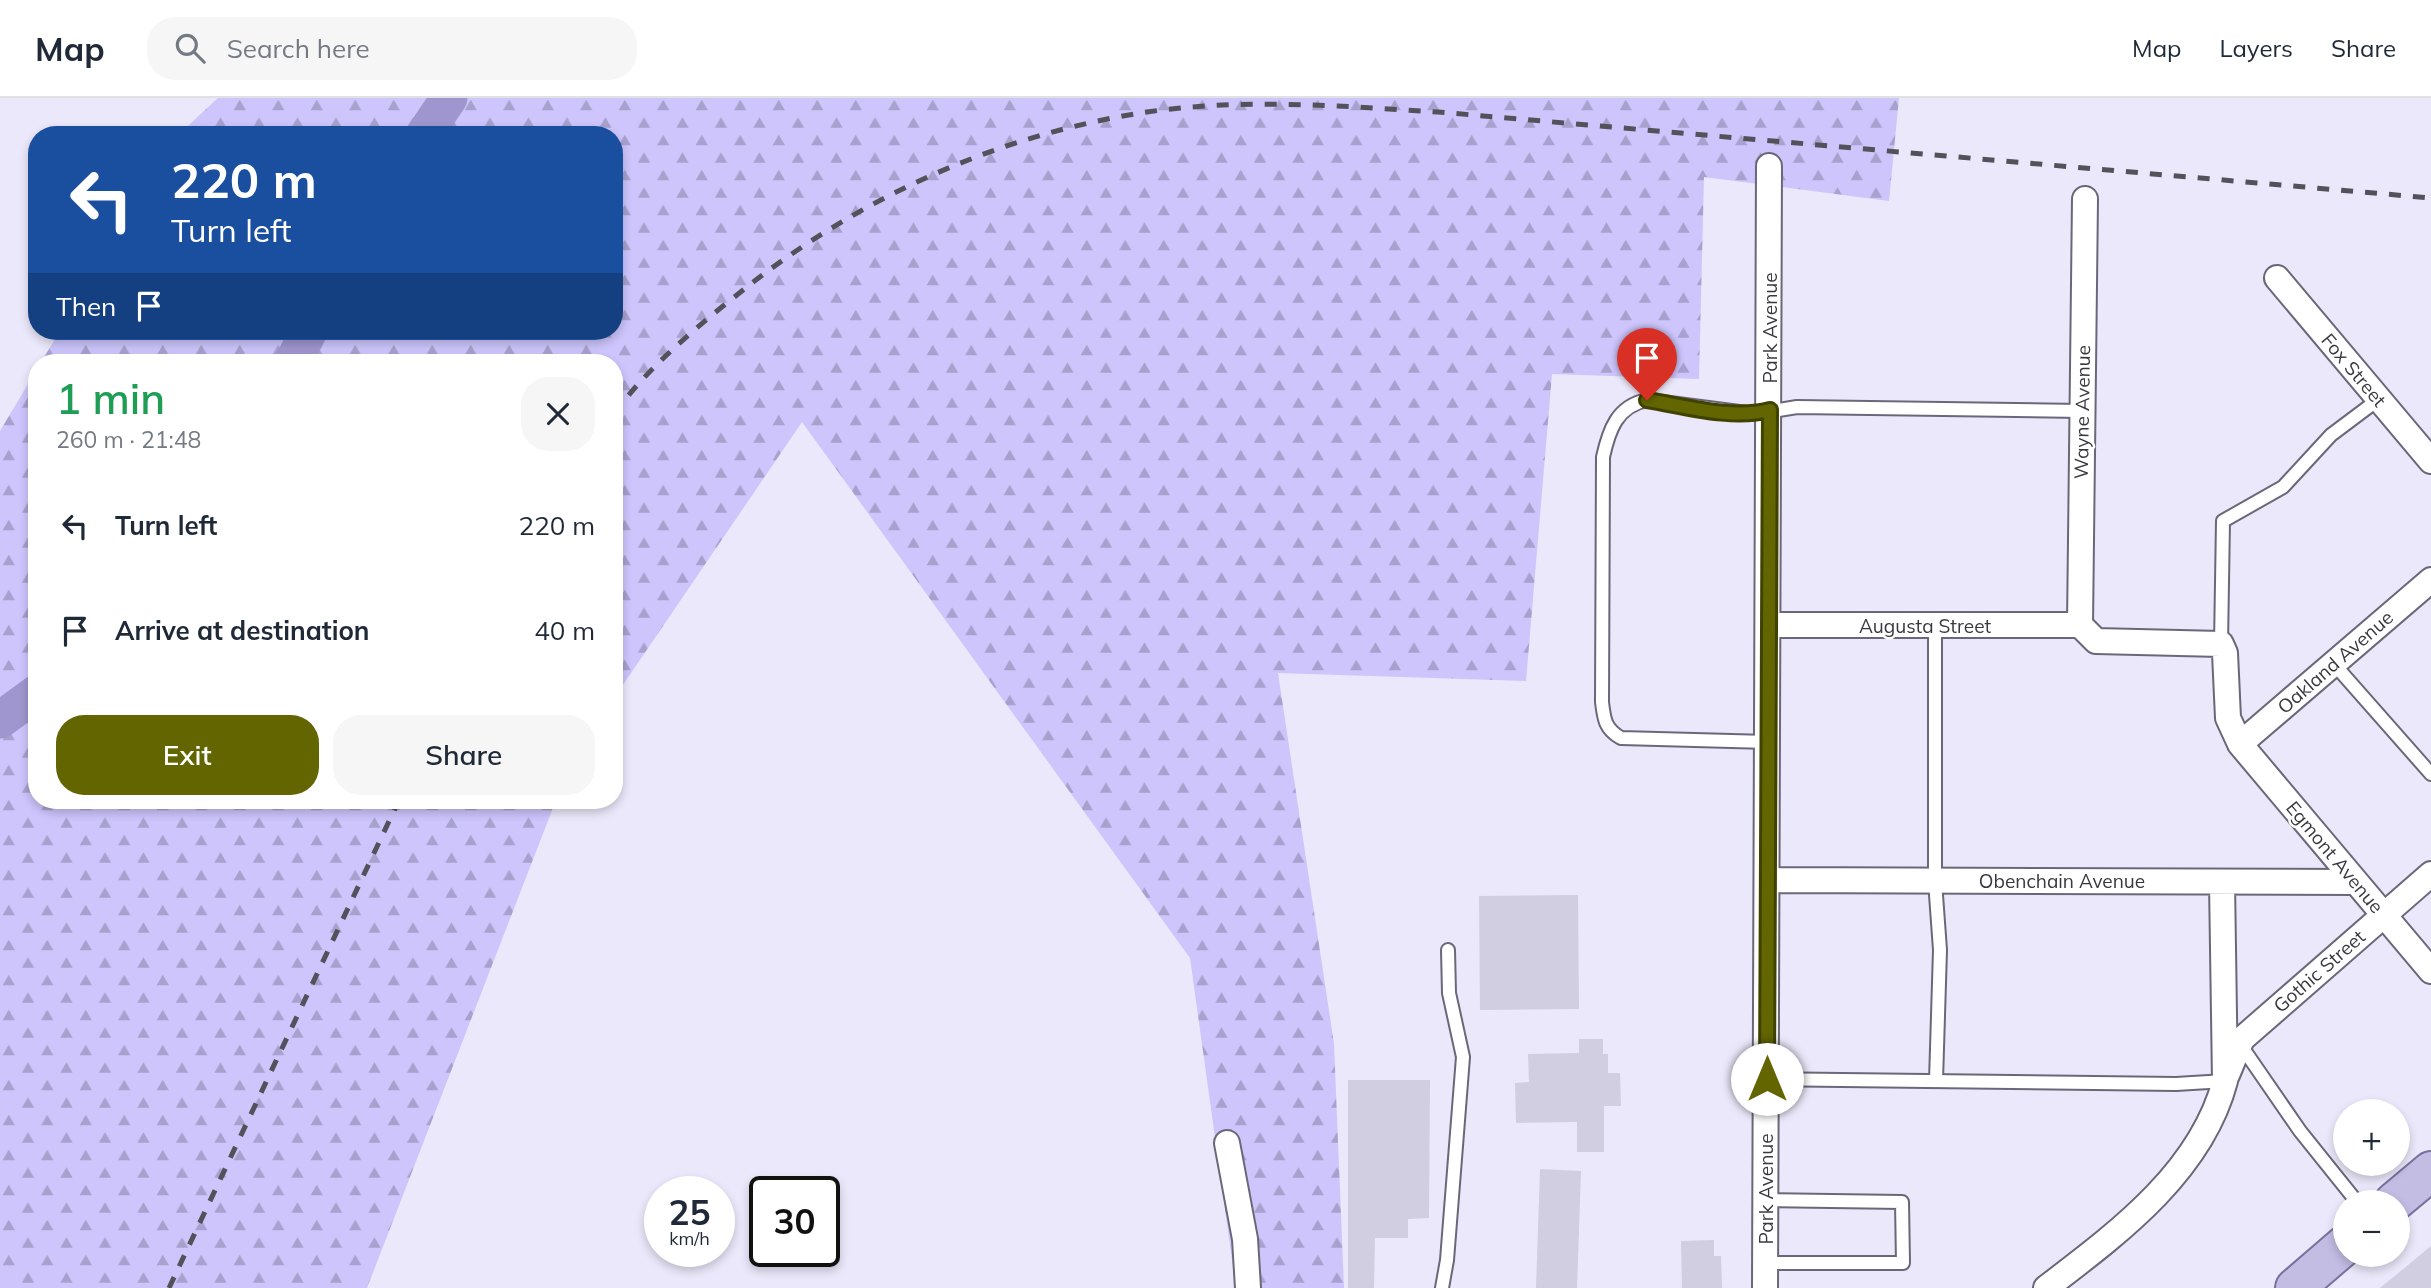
<!DOCTYPE html>
<meta charset="utf-8">
<style>
:root{--surface:#fff;--page:#f6f6f7;--text:#1f2937;--muted:#747a83;--line:#e0e1e3;--accent:#626500}
body{margin:0;font-family:Mulish,sans-serif;background:var(--page);color:var(--text);height:100vh;display:flex;flex-direction:column;font-size:26px;white-space:nowrap}
*{box-sizing:border-box;margin:0}
p{font-size:23px;color:var(--muted)}
.icon{flex:none;width:38px;height:38px;fill:none;stroke:currentColor;stroke-width:2;stroke-linecap:round;stroke-linejoin:round}
.map{position:relative;flex:1;overflow:hidden}
.side{position:absolute;left:28px;top:256px;width:595px;height:455px;display:flex;flex-direction:column;background:var(--surface);border-radius:28px;box-shadow:0 4px 10px #0003}
.side>*{flex:none}
.guide{position:absolute;left:28px;top:28px;width:595px;height:214px;border-radius:28px;box-shadow:0 4px 10px #0003;background:#1a4fa0;color:#fff;overflow:hidden}
.buttons{position:absolute;left:2333px;top:1001px;display:grid;gap:14px}
.buttons a{display:grid;place-items:center;width:77px;height:77px;border-radius:50%;background:var(--surface);box-shadow:0 4px 10px #0003;font-size:35px}
.speed{position:absolute;left:644px;top:1078px;display:flex;gap:14px;font-size:35px;font-weight:700;text-align:center}
.speed>*{display:grid;place-content:center;width:91px;height:91px;border-radius:50%;background:var(--surface);box-shadow:0 4px 10px #0003;line-height:1}
.speed small{font-size:18px;font-weight:400}
.speed .limit{border:4px solid #111;border-radius:10px;background:#fff;color:#111}
.pin{position:absolute;display:grid;place-items:center;width:60px;height:60px;color:#fff;margin:-72px -30px;border-radius:50% 50% 50% 0;rotate:-45deg;box-shadow:0 0 7px #0007}
.pin .icon{rotate:45deg}
.me{position:absolute;width:77px;margin:-38px;rotate:0deg;stroke-linejoin:round;filter:drop-shadow(0 0 5px #0008)}
.turn{display:flex;align-items:center;gap:24px;height:147px;padding:0 28px;font-size:32px}
.turn .icon{width:91px;height:91px;stroke-width:2.5}
.turn b{display:block;font-size:49px;line-height:60px}
.then{display:flex;align-items:center;height:66px;padding:0 28px;background:#0003;gap:14px;font-size:26px}
.round{display:grid;place-items:center;flex:none;width:74px;height:74px;border-radius:28px;background:var(--page)}
.overview{display:flex;align-items:center;justify-content:space-between;height:119px;padding:0 28px}
h1{font-size:42px;font-weight:600;line-height:52px;color:#1e9e55}
.primary-button{display:flex;gap:14px;margin-top:auto;padding:14px 28px}
.primary-button a{flex:1;height:80px;border-radius:28px;background:var(--accent);color:#fff;font-size:28px;font-weight:600;line-height:80px;text-align:center}
.primary-button a+a{background:var(--page);color:var(--text)}
ul{padding:0;list-style:none}
li{display:flex;align-items:center;gap:21px;height:105px;padding:0 28px}
li div{flex:1}
li b{display:block;font-size:26px}
li em{font-style:normal}
header{display:flex;align-items:center;gap:42px;box-sizing:border-box;height:98px;padding:0 35px;background:var(--surface);border-bottom:2px solid var(--line)}
header strong{font-size:33px}
nav{display:flex;gap:38px;margin-inline-start:auto;font-size:24px}
.search{width:490px;height:63px;background:var(--page);display:flex;align-items:center;gap:18px;box-sizing:border-box;padding:0 24px;border-radius:28px;color:var(--muted);font-size:26px}
.map>svg:first-child{display:block}
.forest{fill:url(#forest-firs)}
.lines{fill:none;stroke-linecap:round;stroke-linejoin:round}
.river{stroke:#9f96cf;stroke-width:37}
.building{fill:#d0cee0}
.lane-casing{stroke:#6a6878;stroke-width:16}
.street-casing{stroke:#6a6878;stroke-width:28}
.primary-casing{stroke:#79719d;stroke-width:42}
.lane{stroke:#fff;stroke-width:12}
.street{stroke:#fff;stroke-width:24}
.primary{stroke:#c3bce3;stroke-width:38}
.rail{stroke:#53525b;stroke-width:5;stroke-dasharray:12 12;stroke-linecap:butt}
.route-casing{stroke:#404200;stroke-width:18}
.route{stroke:#626500;stroke-width:12}
.labels{text-anchor:middle;stroke-width:5;stroke-linejoin:round;paint-order:stroke}
.street-label{font-size:19px;fill:#39383f;stroke:#fff}
</style>
<header>
<strong>Map</strong>
<div class="search"><svg class="icon" aria-label="search" viewBox="0 0 24 24"><circle cx="10" cy="10" r="6"/><path d="M15 15l6 6"/></svg>Search here</div>
<nav><a>Map</a><a>Layers</a><a>Share</a></nav>
</header>
<div class="map">
<svg width="2431" height="1190" viewBox="0 0 2431 1190">
<defs>
<pattern id="forest-firs" width="22" height="20" patternUnits="userSpaceOnUse" patternTransform="scale(1.75)"><rect width="22" height="20" fill="#cdc5fc"/><path d="M5 1l3.5 6h-7zM16 11l3.5 6h-7z" fill="#a7a1cd"/></pattern>
</defs>
<rect width="100%" height="100%" fill="#eae8fa"/>
<path class="forest" d="M218 0H1899L1889 103 1704 79 1699 281 1552 276 1526 583 1278 575 1334 946 1344 1190H1236L1190 860 802 324 614 600V264H41L60 233H614V37H178Z
M37 271V702H556L367 1190H0V333Z"/>
<g class="lines">
<path class="river" d="M424 37 449 0
M293 264 309 233
M0 622 37 595"/>
</g>
<path class="building" d="M1578 797 1579 911 1480 912 1479 798Z
M1579 941H1603V956H1608V975H1620L1621 1008H1604V1054H1577V1024L1516 1025 1515 985 1529 984 1528 956 1579 955Z
M1348 982H1430L1429 1120 1408 1121V1140H1375L1374 1190H1348Z
M1540 1071 1581 1073 1577 1190H1536Z
M1714 1142V1158H1721L1722 1190H1682L1681 1143Z
M2431 1148V1190H2380Z"/>
<g class="lines">
<g class="lane-casing">
<path id="lane" d="M1935 528V783L1940 852 1936 983
M2221 546 2223 423 2283 389 2331 337 2379 301
M2334 566 2431 676
M1768 644 1621 640C1605 631 1604 621 1602 604L1603 359C1609 332 1617 308 1647 302L1755 316 1797 309 2082 313
M2240 946 2300 1033 2357 1104
M1767 981 2176 986 2225 983
M1766 1165H1903L1902 1104 1766 1102
M1442 1190 1447 1162 1463 959 1449 895 1448 852"/>
</g>
<g class="street-casing">
<path id="street" d="M2277 180 2431 363
M1769 527H2080
M2080 527 2096 543 2221 546 2225 555 2228 620 2240 646 2431 873
M2080 527 2085 101
M2240 646 2431 482
M1767 782 2356 784
M2227 977 2242 941 2431 776
M1227 1045 1245 1141 1248 1190
M1765 1190 1769 68
M2046 1190C2118 1135 2201 1074 2225 983L2222 784"/>
</g>
<g class="primary-casing">
<path id="primary" d="M2394 1104 2431 1073
M2295 1190 2345 1147"/>
</g>
<use href="#lane" class="lane"/>
<use href="#street" class="street"/>
<use href="#primary" class="primary"/>
<path class="rail" d="M614 316C649 267 705 222 752 185 867 96 1002 36 1147 14 1242 0 1342 8 1438 14L2431 100
M169 1190 399 702"/>
</g>
<g class="lines">
<g class="route-casing">
<path id="route" d="M1647 302C1685 308 1731 322 1770 312L1767 981"/>
</g>
<use href="#route" class="route"/>
</g>
<g class="labels">
<g class="street-label">
<text transform="translate(1770 230) rotate(-90)" y="7">Park Avenue</text>
<text transform="translate(2354 272) rotate(50)" y="7">Fox Street</text>
<text transform="translate(2082 314) rotate(-89)" y="7">Wayne Avenue</text>
<text x="1925" y="535">Augusta Street</text>
<text transform="translate(2335 564) rotate(-41)" y="7">Oakland Avenue</text>
<text transform="translate(2335 759) rotate(50)" y="7">Egmont Avenue</text>
<text x="2062" y="790">Obenchain Avenue</text>
<text transform="translate(2319 873) rotate(-41)" y="7">Gothic Street</text>
<text transform="translate(1766 1091) rotate(-90)" y="7">Park Avenue</text>
</g>
</g>
</svg>
<div class="buttons">
<a>+</a>
<a>−</a>
</div>
<div class="speed"><div>25<small>km/h</small></div><div class="limit">30</div></div>
<div class="pin" style="left:1647px;top:302px;background:#d93025"><svg class="icon" aria-label="arrive" viewBox="0 0 24 24"><path d="M6 21V4h12l-3 4 3 4H6"/></svg></div>
<svg class="me" style="left:1767px;top:981px" viewBox="-20 -20 40 40"><circle r="19" fill="#fff"/><path d="M0-13L10 11 0 6-10 11z" fill="#626500"/></svg>
<div class="guide">
<div class="turn"><svg class="icon" aria-label="left" viewBox="0 0 24 24"><path d="M17 20v-9H6M10 6l-5 5 5 5"/></svg><div><b>220 m</b>Turn left</div></div>
<div class="then">Then<svg class="icon" aria-label="arrive" viewBox="0 0 24 24"><path d="M6 21V4h12l-3 4 3 4H6"/></svg></div>
</div>
<section class="side">
<div class="overview"><div><h1>1 min</h1><p>260 m · 21:48</p></div><a class="round"><svg class="icon" aria-label="close" viewBox="0 0 24 24"><path d="M6 6l12 12M18 6L6 18"/></svg></a></div>
<ul>
<li><svg class="icon" aria-label="left" viewBox="0 0 24 24"><path d="M17 20v-9H6M10 6l-5 5 5 5"/></svg><div><b>Turn left</b></div><em>220 m</em></li>
<li><svg class="icon" aria-label="arrive" viewBox="0 0 24 24"><path d="M6 21V4h12l-3 4 3 4H6"/></svg><div><b>Arrive at destination</b></div><em>40 m</em></li>
</ul>
<div class="primary-button"><a>Exit</a><a>Share</a></div>
</section>
</div>
